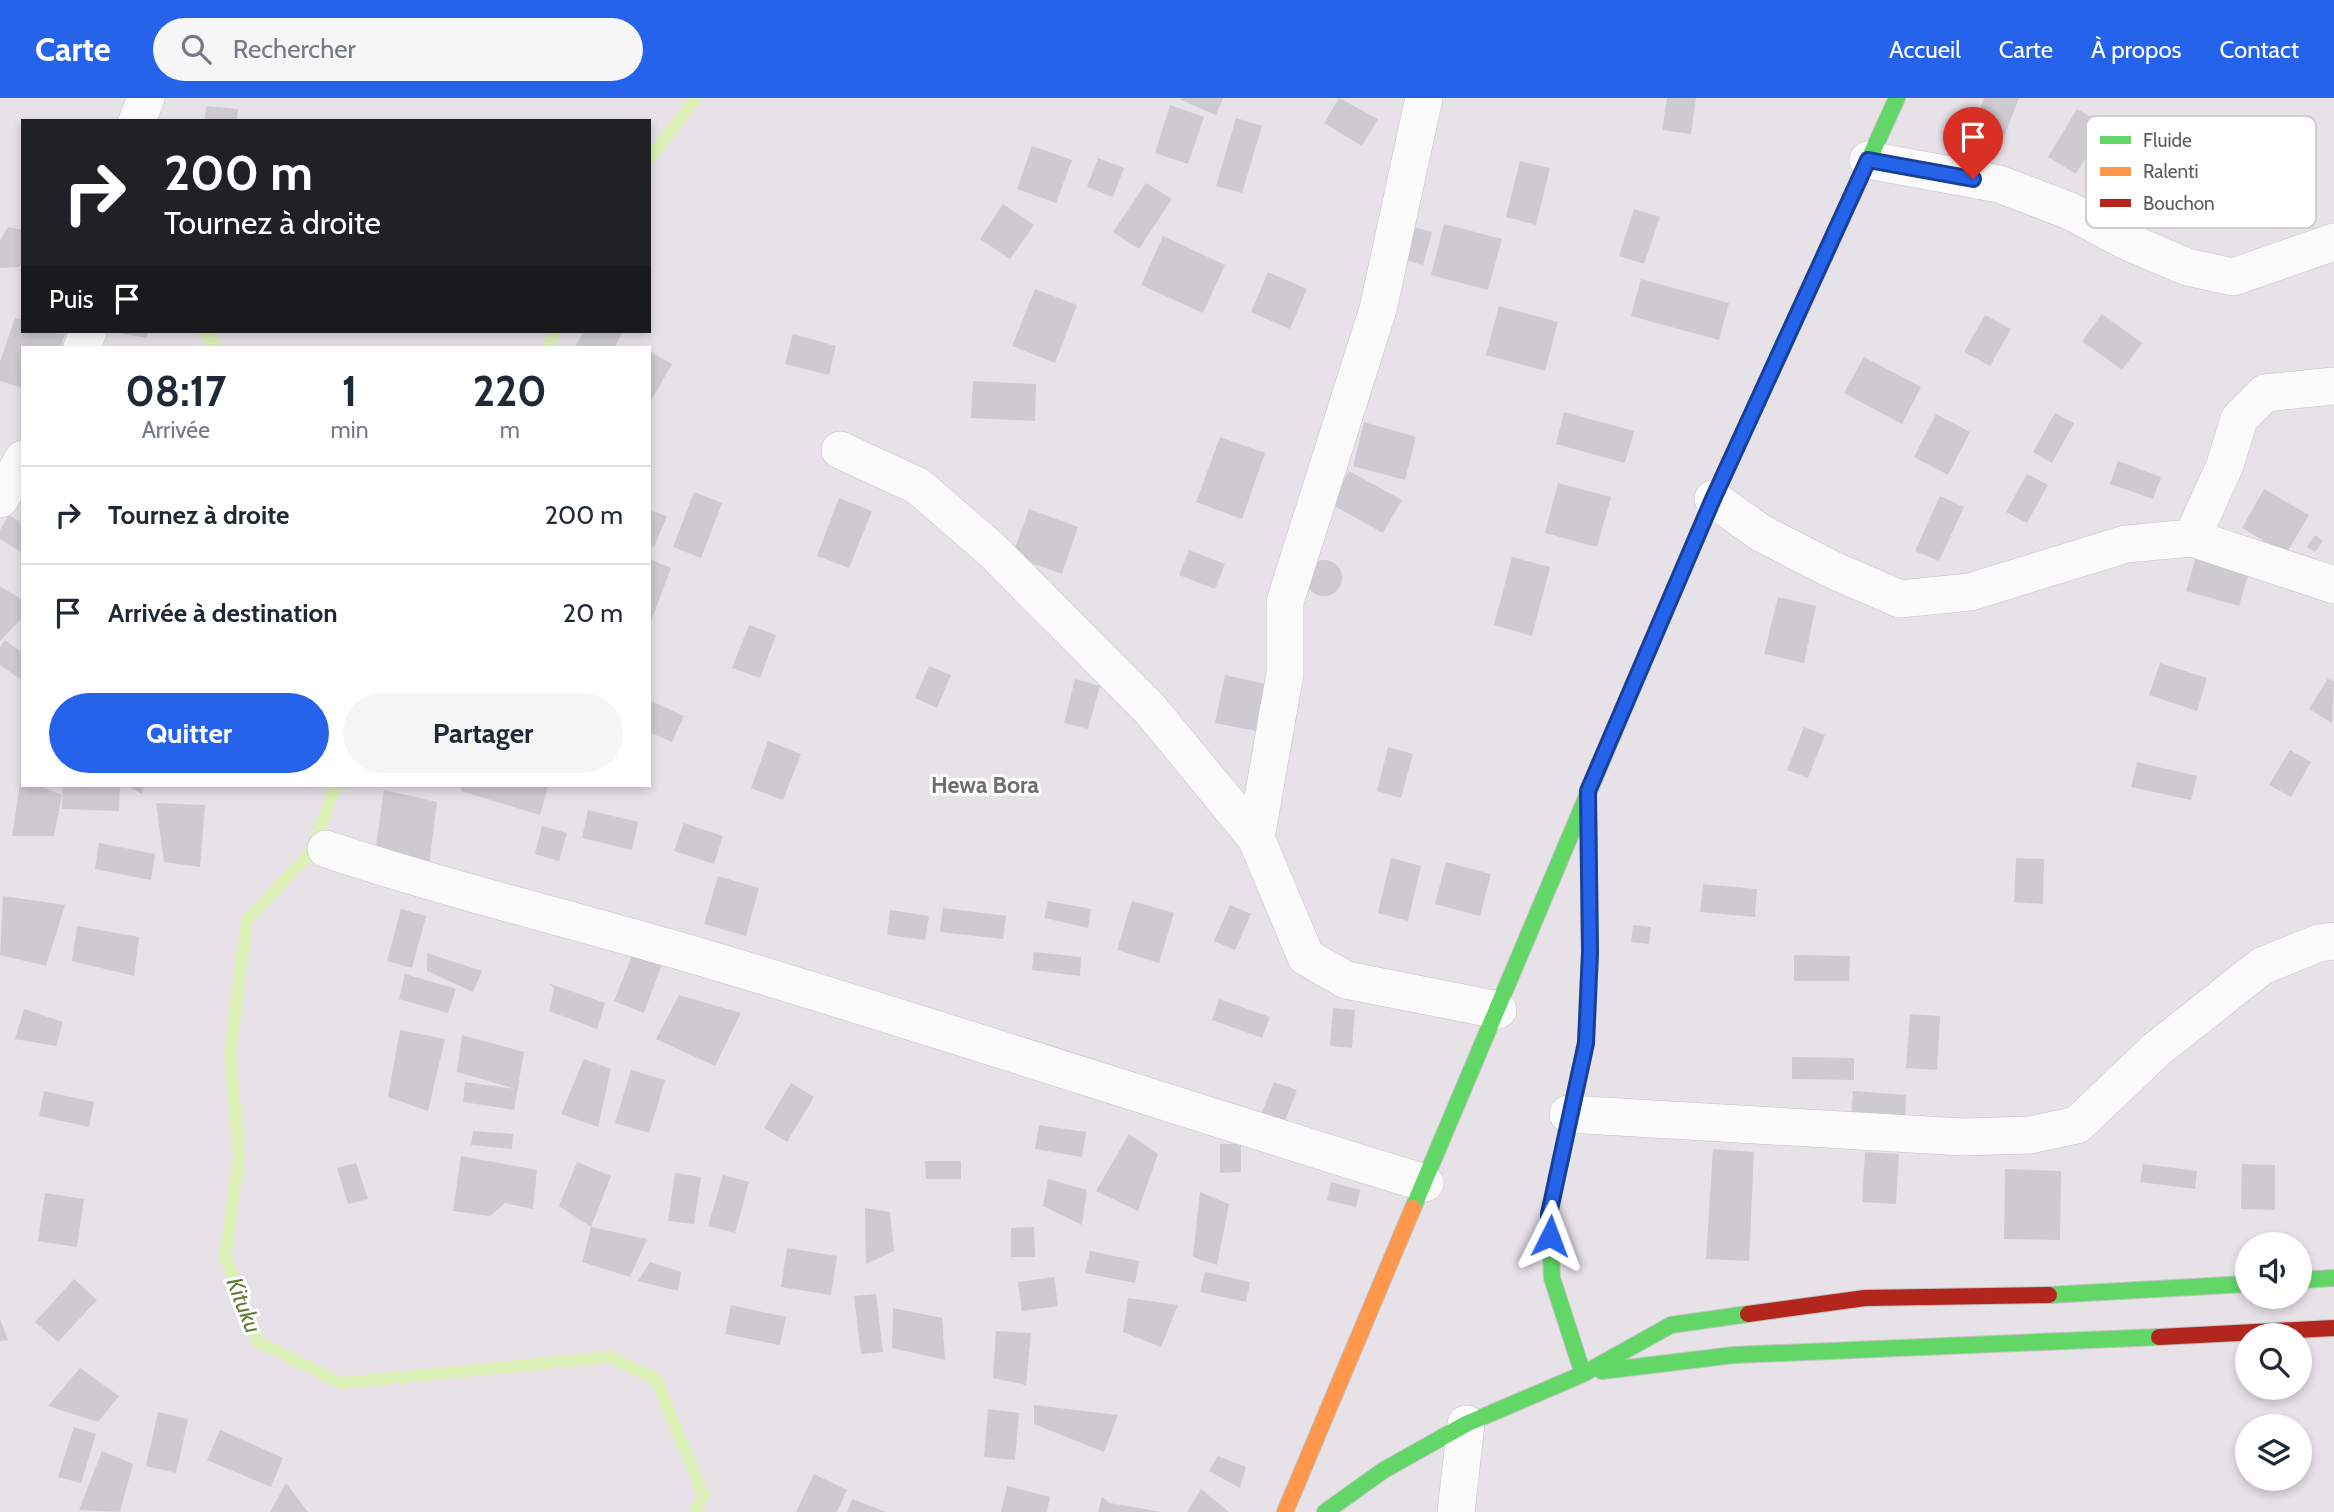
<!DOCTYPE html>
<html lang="fr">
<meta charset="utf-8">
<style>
:root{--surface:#fff;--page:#f6f6f7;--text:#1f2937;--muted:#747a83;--line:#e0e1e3;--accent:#2563eb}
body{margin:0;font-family:Cabin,sans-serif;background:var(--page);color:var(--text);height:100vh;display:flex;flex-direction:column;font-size:26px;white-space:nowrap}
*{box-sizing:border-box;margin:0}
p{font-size:23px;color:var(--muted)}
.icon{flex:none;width:38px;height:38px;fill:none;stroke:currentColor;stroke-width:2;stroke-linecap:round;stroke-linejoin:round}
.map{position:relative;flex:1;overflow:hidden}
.details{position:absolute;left:21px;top:248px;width:630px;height:441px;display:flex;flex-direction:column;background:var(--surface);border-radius:0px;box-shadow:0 4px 10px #0003}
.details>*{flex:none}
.banner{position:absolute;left:21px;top:21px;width:630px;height:214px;border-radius:0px;box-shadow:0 4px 10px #0003;background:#202124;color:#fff;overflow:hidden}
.buttons{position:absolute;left:2235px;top:1134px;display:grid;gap:14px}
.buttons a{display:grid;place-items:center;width:77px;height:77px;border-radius:50%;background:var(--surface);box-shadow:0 4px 10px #0003;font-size:35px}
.pin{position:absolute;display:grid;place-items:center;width:60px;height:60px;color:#fff;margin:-72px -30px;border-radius:50% 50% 50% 0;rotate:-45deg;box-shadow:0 0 7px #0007}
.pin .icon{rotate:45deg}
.me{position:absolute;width:77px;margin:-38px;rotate:3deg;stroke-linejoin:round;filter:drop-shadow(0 0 5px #0008)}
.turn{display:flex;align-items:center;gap:24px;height:147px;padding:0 28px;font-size:32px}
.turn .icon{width:91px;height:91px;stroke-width:2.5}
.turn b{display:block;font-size:49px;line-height:60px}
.then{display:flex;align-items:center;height:66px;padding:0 28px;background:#0003;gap:14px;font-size:26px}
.eta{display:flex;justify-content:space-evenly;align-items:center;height:119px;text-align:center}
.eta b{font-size:42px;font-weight:700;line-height:49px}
.cta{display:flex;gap:14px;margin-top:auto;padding:14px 28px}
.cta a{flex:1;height:80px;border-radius:42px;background:var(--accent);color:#fff;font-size:28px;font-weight:700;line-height:80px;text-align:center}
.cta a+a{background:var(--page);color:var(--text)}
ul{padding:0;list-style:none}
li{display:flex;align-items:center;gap:21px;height:98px;padding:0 28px;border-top:2px solid var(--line)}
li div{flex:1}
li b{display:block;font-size:26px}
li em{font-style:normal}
header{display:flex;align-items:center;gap:42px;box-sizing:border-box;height:98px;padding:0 35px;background:var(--accent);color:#fff}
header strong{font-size:33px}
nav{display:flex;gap:38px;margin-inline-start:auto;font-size:24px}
.search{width:490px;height:63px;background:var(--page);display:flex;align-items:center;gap:18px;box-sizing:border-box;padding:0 24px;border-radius:38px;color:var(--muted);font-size:26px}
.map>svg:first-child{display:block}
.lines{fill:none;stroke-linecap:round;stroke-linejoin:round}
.stream{stroke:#ddf0b8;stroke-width:12}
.building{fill:#cecbd0}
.street-casing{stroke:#c3c3c3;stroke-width:38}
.fast-casing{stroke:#c2c2c2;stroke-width:18}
.slow-casing{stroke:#c2c2c2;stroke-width:18}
.jam-casing{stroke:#c2c2c2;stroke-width:18}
.street{stroke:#fbfbfc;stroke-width:37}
.fast{stroke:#63d668;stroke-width:16}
.slow{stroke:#ff974d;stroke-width:16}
.jam{stroke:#b3261e;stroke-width:16}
.route-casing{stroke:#184099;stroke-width:18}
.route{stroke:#2563eb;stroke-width:12}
.labels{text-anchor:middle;stroke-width:6;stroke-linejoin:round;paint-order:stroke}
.neighbourhood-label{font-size:23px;font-weight:bold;fill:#6e716a;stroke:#fff}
.water-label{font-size:23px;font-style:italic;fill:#5e7c36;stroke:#fff}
.key{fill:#fff;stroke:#cecfcd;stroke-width:2}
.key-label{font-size:19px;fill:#5c5f59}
</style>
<header>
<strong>Carte</strong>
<div class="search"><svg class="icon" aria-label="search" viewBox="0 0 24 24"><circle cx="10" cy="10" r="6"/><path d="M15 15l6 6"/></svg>Rechercher</div>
<nav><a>Accueil</a><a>Carte</a><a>À propos</a><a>Contact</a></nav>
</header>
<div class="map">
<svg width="2334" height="1414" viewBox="0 0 2334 1414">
<rect width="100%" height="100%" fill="#e6e2e8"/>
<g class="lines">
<path class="stream" d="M649 61 696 0
M202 233 218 250
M547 250 556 233
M335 688 312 753 247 822 230 954 239 1059 225 1158 257 1243 341 1285 610 1259 656 1281 703 1396 696 1414"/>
</g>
<path class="building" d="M1182 0H1223L1216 17 1181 2Z
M1339 0 1378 21 1362 48 1324 25Z
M1667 0H1696L1691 36 1662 32Z
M1984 0H2019L1997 57 1967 46Z
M1170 7 1204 19 1188 66 1155 55Z
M206 8 238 11 237 23H205Z
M2077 11 2105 27 2076 76 2048 59Z
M1236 20 1262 28 1242 95 1216 88Z
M1032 48 1072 62 1056 105 1017 91Z
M1098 60 1124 70 1113 99 1087 89Z
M1520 63 1550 70 1536 127 1506 119Z
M1146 85 1172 101 1139 151 1113 134Z
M1003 106 1034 127 1010 161 980 141Z
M1634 111 1660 119 1644 166 1619 158Z
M1404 126 1432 134 1423 167 1396 159Z
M1444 126 1502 141 1488 192 1431 177Z
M8 129 23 132V163L19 169 0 170V142Z
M1163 138 1225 167 1203 215 1141 187Z
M1268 174 1307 191 1290 231 1251 214Z
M1641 181 1729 205 1719 242 1631 218Z
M1035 191 1077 207 1055 265 1012 248Z
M1499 208 1558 224 1545 273 1486 257Z
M2102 216 2142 245 2122 272 2082 243Z
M1985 217 2011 231 1990 268 1964 254Z
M15 220 23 222V233L65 236 60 250H23V290L0 283V264Z
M106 233H148L147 240Z
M584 233H623L614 250H582L576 247Z
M793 236 836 248 829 277 785 266Z
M649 253 672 266 649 306Z
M1864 259 1921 289 1902 326 1844 295Z
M973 283 1036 286 1035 323 971 320Z
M1564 314 1634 333 1625 365 1556 346Z
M2055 315 2074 325 2052 365 2033 354Z
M1936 316 1970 334 1948 377 1914 359Z
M1364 324 1416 339 1405 382 1353 368Z
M1220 339 1265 355 1242 421 1196 404Z
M2118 363 2161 379 2153 401 2110 386Z
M1349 373 1402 402 1383 435 1331 406Z
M2027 376 2048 387 2027 425 2006 414Z
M1558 385 1611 399 1597 449 1545 435Z
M2264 391 2309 417 2286 456 2242 430Z
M694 394 722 405 701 460 673 449Z
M1940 398 1964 409 1939 463 1915 453Z
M839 400 872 413 849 470 817 458Z
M1029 411 1078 429 1062 476 1012 458Z
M649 412 667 418 654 449 649 447Z
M9 417 23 426V455L0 441V432Z
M2315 437 2323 443 2315 454 2307 449Z
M1189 452 1225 466 1215 491 1179 477Z
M2198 452 2251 467 2239 508 2186 493Z
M1512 459 1550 469 1532 538 1494 527Z
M649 461 671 470 651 523 649 522Z
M1306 480a18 18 0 1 1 36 0a18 18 0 1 1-36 0Z
M0 488 23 502V519L0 543Z
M1778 499 1816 508 1804 565 1764 556Z
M749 527 776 537 760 580 732 570Z
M5 542 23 555V583L0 567V549Z
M2160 565 2207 580 2197 613 2149 597Z
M929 568 951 577 937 610 915 600Z
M1225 577 1266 586 1256 633 1215 625Z
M2328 580 2334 584 2332 625 2309 611Z
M1075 581 1100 588 1088 631 1064 625Z
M649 602 684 618 672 644 649 634Z
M1804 629 1825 637 1808 680 1787 672Z
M768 643 801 656 783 702 751 690Z
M1388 649 1413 656 1401 700 1377 693Z
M2290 652 2311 664 2291 699 2269 687Z
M2137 664 2197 678 2191 702 2131 689Z
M21 680 23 688H40L62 697 54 738H12Z
M63 688H120L119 713 62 711Z
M128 688H144L142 696Z
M462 688H543L548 689 540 717 461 693Z
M384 692 437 704 429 767 376 748Z
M156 705 205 707 200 769 164 764Z
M588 712 638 724 632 752 582 740Z
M684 725 723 738 714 766 674 753Z
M542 728 567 735 559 763 535 756Z
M99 745 155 756 151 782 95 771Z
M1391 760 1421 768 1408 823 1378 815Z
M2016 760 2044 761 2043 806 2014 804Z
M1446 764 1491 776 1480 818 1435 806Z
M718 778 759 790 746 838 704 826Z
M1703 786 1757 791 1755 819 1700 814Z
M3 798 65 807 46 868 0 857Z
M1048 803 1091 811 1088 830 1044 820Z
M1132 803 1174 815 1159 865 1117 852Z
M1230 807 1251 816 1235 852 1214 843Z
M943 810 1006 818 1003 841 940 834Z
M401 811 426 818 412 870 387 863Z
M890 812 929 818 925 842 887 837Z
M1633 827 1651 829 1649 846 1631 844Z
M77 828 139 839 134 878 72 863Z
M1034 854 1081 859 1080 878 1032 872Z
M427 855 482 873 473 894 427 873Z
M633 855 662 866 644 915 614 903Z
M1794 857 1850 858 1849 883H1794Z
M405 876 456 891 448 915 399 901Z
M548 885 605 905 597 931 549 913 554 890Z
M679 897 741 915 715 968 656 941Z
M1219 901 1270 919 1262 940 1212 922Z
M1333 910 1355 912 1352 950 1330 948Z
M24 911 63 924 56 948 15 941Z
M1910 916 1940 918 1937 972 1906 970Z
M400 932 445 941 428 1013 388 999Z
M462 937 524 954 514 1012 463 1004 465 984 516 991 457 974Z
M1792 959 1854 960V982L1792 981Z
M584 961 611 971 598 1029 561 1016Z
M631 972 665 982 649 1035 615 1025Z
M1274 984 1297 992 1281 1033 1258 1024Z
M791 985 814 999 787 1044 764 1030Z
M44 993 94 1004 89 1029 39 1018Z
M1853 993 1906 997 1905 1023 1851 1019Z
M1039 1027 1086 1034 1082 1059 1035 1051Z
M473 1033 513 1036 512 1051 471 1047Z
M1129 1036 1158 1056 1138 1113 1096 1093Z
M1220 1046H1241V1074L1220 1075Z
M1713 1051 1754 1054 1749 1163 1706 1161Z
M1865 1054 1899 1056 1896 1106 1862 1104Z
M461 1058 537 1072 533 1111 505 1105 490 1118 453 1113Z
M925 1063H961V1081H926Z
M577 1064 611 1078 591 1129 559 1108Z
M356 1065 368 1101 348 1106 337 1070Z
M2143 1066 2197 1073 2195 1091 2140 1084Z
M2242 1066 2275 1067V1112L2241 1111Z
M2005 1071 2061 1073 2060 1142 2004 1141Z
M675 1075 701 1079 694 1126 668 1123Z
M723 1077 749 1084 735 1135 708 1128Z
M1048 1081 1087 1092 1082 1127 1043 1108Z
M1331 1084 1360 1092 1356 1109 1327 1102Z
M1200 1094 1229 1106 1217 1167 1193 1159Z
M45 1095 84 1101 77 1149 38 1143Z
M865 1110 890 1114 894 1153 866 1166Z
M591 1129 647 1141 630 1179 582 1164Z
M1034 1129 1035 1159H1011V1130Z
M787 1150 837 1158 831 1197 781 1189Z
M1090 1153 1139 1163 1135 1185 1085 1175Z
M650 1164 681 1174 678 1193 638 1183Z
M1205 1174 1250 1184 1246 1204 1200 1194Z
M1054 1179 1058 1208 1022 1213 1018 1184Z
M74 1181 97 1202 58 1244 35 1224Z
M876 1196 883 1254 861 1256 854 1198Z
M1128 1200 1178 1207 1161 1249 1123 1234Z
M731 1207 786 1219 780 1247 725 1236Z
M893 1210 942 1220 945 1262 892 1250Z
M0 1221 8 1242 0 1243Z
M996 1233 1031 1235 1026 1287 993 1280Z
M80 1270 119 1298 98 1324 48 1308Z
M1034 1307 1118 1317 1104 1354 1034 1326Z
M988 1311 1019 1315 1015 1362 984 1359Z
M158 1314 188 1321 176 1375 146 1368Z
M74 1329 96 1336 81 1385 58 1379Z
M220 1332 283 1360 271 1389 207 1362Z
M102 1353 133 1366 120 1414 79 1412Z
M1218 1358 1246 1369 1240 1390 1209 1373Z
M814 1376 847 1392 837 1414H796Z
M286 1385 308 1414H270Z
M1007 1388 1050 1399 1047 1414H1001Z
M1201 1391 1229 1414H1187Z
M1102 1399 1110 1405 1162 1414H1098Z
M852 1401 886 1414H847Z"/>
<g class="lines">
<g class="street-casing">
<path id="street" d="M137 23 146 0
M1868 62 1999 86 2070 113 2126 143 2187 169 2233 179 2334 144
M82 250 88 233
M840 352 918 388 993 453 1150 611 1256 740 1306 859 1346 882 1498 912
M0 401 23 361
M1713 401 1761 435 1833 472 1900 501 1970 494 2126 446 2192 440 2334 487
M2192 440 2225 367 2239 321 2265 295 2334 288
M1256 740 1285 575V504L1378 211 1424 0
M326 751C459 795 596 827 731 868 963 938 1193 1014 1425 1085
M1568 1016 1963 1039 2030 1037 2077 1027 2157 951 2262 868 2319 845 2334 843
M1456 1414 1466 1326"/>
</g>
<g class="fast-casing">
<path id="fast" d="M1816 177 1897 0
M1413 1110 1650 549
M2300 1182 2334 1180
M2049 1197 2247 1186
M1602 1273 1734 1257 2159 1239
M1583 1276 1552 1180 1549 1116 1586 945 1590 854 1588 713
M1325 1414 1384 1372 1466 1326 1583 1276 1671 1227 1748 1216"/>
</g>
<g class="slow-casing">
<path id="slow" d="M1650 549 1713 401 1816 177
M1285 1414 1413 1110"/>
</g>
<g class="jam-casing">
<path id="jam" d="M1748 1216 1865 1200 2049 1197
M2159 1239 2334 1230"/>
</g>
<use href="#street" class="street"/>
<use href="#fast" class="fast"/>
<use href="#slow" class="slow"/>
<use href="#jam" class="jam"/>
</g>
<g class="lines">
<g class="route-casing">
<path id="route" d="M1550 1138 1549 1116 1586 945 1590 854 1588 693 1713 401 1868 62 1973 81"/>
</g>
<use href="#route" class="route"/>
</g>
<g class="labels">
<g class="neighbourhood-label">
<text x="985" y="695">Hewa Bora</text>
</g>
<g class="water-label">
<text transform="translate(244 1207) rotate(69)" y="8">Kituku</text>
</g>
</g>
<rect x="2086" y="18" width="230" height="112" rx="10" class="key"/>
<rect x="2100" y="38" width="31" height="8" fill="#63d668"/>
<rect x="2100" y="69" width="31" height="9" fill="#ff974d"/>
<rect x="2100" y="101" width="31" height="8" fill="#b3261e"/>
<g class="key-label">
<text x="2143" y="49">Fluide</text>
<text x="2143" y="80">Ralenti</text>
<text x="2143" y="112">Bouchon</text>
</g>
</svg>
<div class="buttons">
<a><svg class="icon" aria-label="sound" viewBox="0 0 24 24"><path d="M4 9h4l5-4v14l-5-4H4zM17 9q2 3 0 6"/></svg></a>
<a><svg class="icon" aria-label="search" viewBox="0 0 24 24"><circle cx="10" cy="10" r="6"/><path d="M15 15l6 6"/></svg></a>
<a><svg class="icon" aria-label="layers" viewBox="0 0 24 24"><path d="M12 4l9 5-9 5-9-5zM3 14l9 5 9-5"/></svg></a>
</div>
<div class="pin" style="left:1973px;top:81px;background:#d93025"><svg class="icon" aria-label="arrive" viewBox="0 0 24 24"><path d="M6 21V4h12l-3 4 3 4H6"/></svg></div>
<svg class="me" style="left:1550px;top:1138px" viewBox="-20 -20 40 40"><path d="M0-17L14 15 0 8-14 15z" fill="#2563eb" stroke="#fff" stroke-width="4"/></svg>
<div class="banner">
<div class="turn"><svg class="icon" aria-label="right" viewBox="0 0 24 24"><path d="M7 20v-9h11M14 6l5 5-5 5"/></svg><div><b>200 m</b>Tournez à droite</div></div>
<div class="then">Puis<svg class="icon" aria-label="arrive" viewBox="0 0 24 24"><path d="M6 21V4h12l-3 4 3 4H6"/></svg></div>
</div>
<section class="details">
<div class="eta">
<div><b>08:17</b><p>Arrivée</p></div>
<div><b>1</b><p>min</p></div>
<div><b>220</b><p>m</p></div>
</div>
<ul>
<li><svg class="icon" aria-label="right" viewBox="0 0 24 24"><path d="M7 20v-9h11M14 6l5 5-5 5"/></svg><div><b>Tournez à droite</b></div><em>200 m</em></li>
<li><svg class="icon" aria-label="arrive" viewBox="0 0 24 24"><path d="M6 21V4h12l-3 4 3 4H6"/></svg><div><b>Arrivée à destination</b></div><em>20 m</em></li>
</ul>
<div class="cta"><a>Quitter</a><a>Partager</a></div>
</section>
</div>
